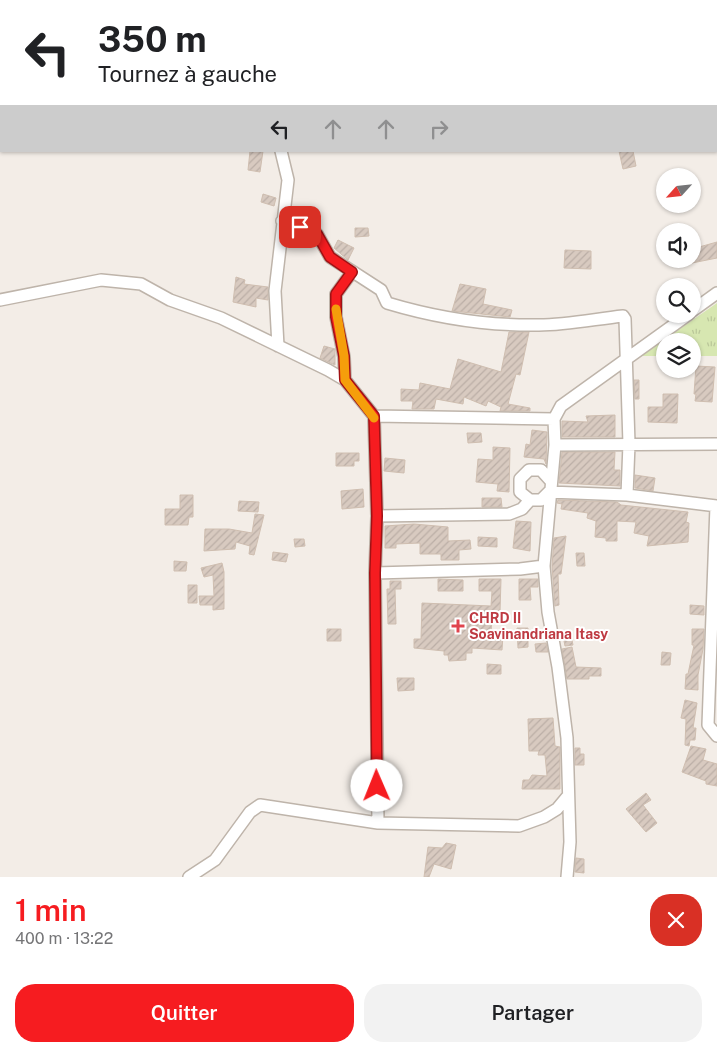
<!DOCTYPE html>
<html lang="fr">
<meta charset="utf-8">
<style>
:root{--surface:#fff;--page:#f2f2f2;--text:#202124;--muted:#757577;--accent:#f61c20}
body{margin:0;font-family:"Public Sans",sans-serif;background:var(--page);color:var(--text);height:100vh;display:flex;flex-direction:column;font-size:19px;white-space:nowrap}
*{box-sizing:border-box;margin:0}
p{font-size:16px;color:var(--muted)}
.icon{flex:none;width:28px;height:28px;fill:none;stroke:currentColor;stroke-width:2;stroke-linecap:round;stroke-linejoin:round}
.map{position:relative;height:877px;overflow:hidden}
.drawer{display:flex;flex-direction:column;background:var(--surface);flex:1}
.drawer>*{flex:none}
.banner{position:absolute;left:0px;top:0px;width:718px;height:152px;box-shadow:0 1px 4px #0004;background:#fff;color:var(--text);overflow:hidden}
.needle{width:32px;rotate:243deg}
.tools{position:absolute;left:656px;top:168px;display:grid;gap:10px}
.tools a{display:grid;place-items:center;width:45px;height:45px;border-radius:50%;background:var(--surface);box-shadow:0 1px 4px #0004;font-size:25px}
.pin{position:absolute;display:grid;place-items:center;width:42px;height:42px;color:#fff;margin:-21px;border-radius:10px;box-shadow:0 2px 8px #0006}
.me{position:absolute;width:55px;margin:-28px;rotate:359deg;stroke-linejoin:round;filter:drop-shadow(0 0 4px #0008)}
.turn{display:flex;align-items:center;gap:18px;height:105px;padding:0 15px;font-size:22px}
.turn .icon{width:65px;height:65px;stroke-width:2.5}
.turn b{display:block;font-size:35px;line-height:42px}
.lanes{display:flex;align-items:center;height:48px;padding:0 15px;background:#0003;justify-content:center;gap:25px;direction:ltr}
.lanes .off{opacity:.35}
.round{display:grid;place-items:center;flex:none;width:52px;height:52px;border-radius:20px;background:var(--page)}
.head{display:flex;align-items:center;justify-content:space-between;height:85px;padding:0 15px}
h1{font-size:30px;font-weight:600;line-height:38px;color:var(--accent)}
.primary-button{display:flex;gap:10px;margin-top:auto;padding:10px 15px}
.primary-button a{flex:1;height:58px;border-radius:20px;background:var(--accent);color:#fff;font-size:20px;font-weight:600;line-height:58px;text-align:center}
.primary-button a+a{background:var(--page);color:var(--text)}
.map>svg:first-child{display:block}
.grass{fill:url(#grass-tufts)}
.building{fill:url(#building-hatch);stroke:#cfbeb0}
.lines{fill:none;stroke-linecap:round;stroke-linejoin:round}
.minor-casing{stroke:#beb4aa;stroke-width:14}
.minor{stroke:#fff;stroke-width:11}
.route-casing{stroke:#a01215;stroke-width:12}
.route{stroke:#f61c20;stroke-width:9}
.slow{stroke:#f59e0b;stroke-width:9}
.health-dot{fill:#e0444e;stroke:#fff;stroke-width:2}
.labels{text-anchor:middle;stroke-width:4;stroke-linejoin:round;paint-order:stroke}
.health-label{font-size:14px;font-weight:bold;fill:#be3a42;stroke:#fff;text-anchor:start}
</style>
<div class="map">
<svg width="717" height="877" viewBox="0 0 717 877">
<defs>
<pattern id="grass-tufts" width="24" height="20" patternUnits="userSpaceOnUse" patternTransform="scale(1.25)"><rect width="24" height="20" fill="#d7e7b1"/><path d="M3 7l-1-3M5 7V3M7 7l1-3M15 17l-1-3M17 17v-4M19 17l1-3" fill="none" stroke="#bac799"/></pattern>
<pattern id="building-hatch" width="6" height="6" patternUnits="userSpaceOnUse" patternTransform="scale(1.25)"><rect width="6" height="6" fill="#d8cac0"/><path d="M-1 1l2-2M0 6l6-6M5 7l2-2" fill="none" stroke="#bbaea6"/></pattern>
</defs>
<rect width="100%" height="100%" fill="#f3ede7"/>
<path class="grass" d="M717 303V356H693L692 341H665V356H641Z"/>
<path class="building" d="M250 151H263L260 172 248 170Z
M619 151H633L636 166 623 169Z
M263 194 276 198 274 206 261 202Z
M355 228H368L369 236 355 237Z
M338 240 354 248 348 260 334 248Z
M717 242V258L692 263V249Z
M565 250 591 251V269L564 268Z
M236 277 245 280 244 284 268 287V300L256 298V307L233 302Z
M460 284 486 289 483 304 512 310 510 317 452 311Z
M509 332H529L520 375 516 374 508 404 530 408V411H500L501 407 488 401 486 406 464 397 463 404 436 399 434 409H412L413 401H401V389L419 390 420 383 450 389 458 359 501 372Z
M324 346 335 349V365L320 358Z
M696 366 715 367 712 402 695 401 696 394H694Z
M634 380H639V399H635Z
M663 394H678L677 423 648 422V407H663Z
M615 415V437H562V421L588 422 586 416Z
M532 430 547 432 546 464 544 459 524 457 526 444 530 445Z
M467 433H481L482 442 468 443Z
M493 447 510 448 509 492 497 491 498 484 476 482 478 459 493 460Z
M562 452H615L614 470H620V486L559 483Z
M336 453H359V461H354V466H336Z
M385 458 405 460 404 473 384 471Z
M635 475 655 478 653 491 635 488Z
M363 489 364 507 342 509 341 491Z
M180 495H193V517H189L188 525H165V509H180Z
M482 498H501L502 507H482Z
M558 500 617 502 621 505 688 512 686 522 689 523 688 542 647 546 649 536 634 533 636 522 617 521V541H606V538L595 537 596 521 587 518 588 513 561 509 562 504 557 503Z
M239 501 259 502 258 512 238 511Z
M255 514 264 515 254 555 249 554 250 546 236 542 235 549 204 551 205 529H229L252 533Z
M516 521 531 522 530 551 513 548Z
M414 524 448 527V541L470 540 471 549 459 550V560H441V554H420V543L396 544V548H385V526Z
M566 536 561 574H558L559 605 555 606 552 566 554 538Z
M478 537 497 538V547L478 546Z
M294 539H304L305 546 295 547Z
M273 552 288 554 286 562 272 560Z
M576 553H584L585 566H577Z
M174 561 187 562 186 571H174Z
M222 563 224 572V609L213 610V605H200L199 596H214L213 575 204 577 201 568Z
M438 579 463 580V591H438Z
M479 579H501L500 612 492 611 491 635H503L502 650 472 648V653H466V660L449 661 448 655H444V651L414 648V639H421L422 603 491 606 492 591H479Z
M519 579H538V587H530L531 600H519Z
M390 581H401V589H395L396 624H388L387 589H390Z
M188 585H197V603H188Z
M690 605 704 606V615L690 614Z
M517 628H528V647L518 648Z
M327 629H341V641H327Z
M692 629H704L703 649 698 675V690L685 689 686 674H688L694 645H692Z
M570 630 573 645 565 646 562 631Z
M546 643 548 652H536L535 644Z
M572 647 576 667 601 668V676H589V679H567L562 649Z
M662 652 671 653 670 665H661Z
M487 664 501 665V674H487Z
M397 678H414V690L398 691Z
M685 700 697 703 693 728H696L695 740H690L689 746 685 745 686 719 681 718Z
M553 718 555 746 560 747V789H522L523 780H529L532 775 547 776 545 755H538L539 751H529L528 719Z
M691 746 706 749 703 760 717 764V786L706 784V781L682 772Z
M575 748H580V754H584V765H575Z
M646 793 651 800 643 805 657 823 646 832 626 809Z
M446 843 456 845 451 869 434 864 429 877H424L428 847 442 848Z
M576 858 584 859V873L575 872Z"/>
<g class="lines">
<g class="minor-casing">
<path id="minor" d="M282 221 317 234 330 257 381 290 387 303C437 318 487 326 539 325 567 325 595 319 623 316L625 319 629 444 627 495
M0 300 101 280 141 284 170 300 221 318 328 370 345 380 374 416 377 516 375 573 378 823
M692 311 717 293
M278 346 275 291 288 180 281 151
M345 380 344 357 336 317V294L352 272
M374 416 554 419
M555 445 717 444
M550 480 541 470H529L520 479V492L530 500H541L549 492 627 495 717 506
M716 506 708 725 717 736
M377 516 509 514 522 509 530 500
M375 573 520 569 544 566
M189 877 215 860 250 812 260 805 378 823 519 826 544 817 557 809 567 797
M567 877 570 842 567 738 558 667 548 612 544 566 555 445 554 419 561 406 689 314"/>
</g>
<use href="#minor" class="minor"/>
</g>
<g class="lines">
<g class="route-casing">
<path id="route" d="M300 227 317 234 330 257 352 272 336 294V317L344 356 345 380 374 416 377 516 375 573 377 786"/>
</g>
<use href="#route" class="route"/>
<path class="slow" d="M336 309 344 356 345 380 374 418"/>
</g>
<path class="health-dot" d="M455.5 618.5h5v5h5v5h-5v5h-5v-5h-5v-5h5z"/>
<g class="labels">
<g class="health-label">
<text x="469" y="623">CHRD II<tspan x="469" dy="16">Soavinandriana Itasy</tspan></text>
</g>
</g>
</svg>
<div class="tools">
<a><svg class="needle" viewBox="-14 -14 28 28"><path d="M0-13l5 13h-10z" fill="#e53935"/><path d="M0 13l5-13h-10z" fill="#757577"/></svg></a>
<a><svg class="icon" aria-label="sound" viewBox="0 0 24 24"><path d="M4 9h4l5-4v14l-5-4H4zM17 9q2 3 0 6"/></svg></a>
<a><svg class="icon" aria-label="search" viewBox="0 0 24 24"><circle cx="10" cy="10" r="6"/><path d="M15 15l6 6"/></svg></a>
<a><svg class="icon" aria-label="layers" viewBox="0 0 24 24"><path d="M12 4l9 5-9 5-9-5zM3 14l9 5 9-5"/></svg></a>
</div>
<div class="pin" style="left:300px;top:227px;background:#d93025"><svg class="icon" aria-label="arrive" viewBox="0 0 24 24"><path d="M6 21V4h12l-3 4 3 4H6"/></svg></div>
<svg class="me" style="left:377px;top:786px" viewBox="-20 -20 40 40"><circle r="19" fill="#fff"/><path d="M0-13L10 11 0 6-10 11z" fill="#f61c20"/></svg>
<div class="banner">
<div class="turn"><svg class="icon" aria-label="left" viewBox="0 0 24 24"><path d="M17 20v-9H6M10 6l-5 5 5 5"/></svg><div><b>350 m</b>Tournez à gauche</div></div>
<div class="lanes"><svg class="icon" aria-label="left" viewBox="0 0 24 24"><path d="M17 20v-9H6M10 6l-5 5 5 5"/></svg><svg class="icon off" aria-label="ahead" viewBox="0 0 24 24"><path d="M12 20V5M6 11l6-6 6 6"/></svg><svg class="icon off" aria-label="ahead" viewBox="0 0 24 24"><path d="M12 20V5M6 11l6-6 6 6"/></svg><svg class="icon off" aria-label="right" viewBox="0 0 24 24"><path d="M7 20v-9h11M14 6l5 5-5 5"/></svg></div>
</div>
</div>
<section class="drawer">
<div class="head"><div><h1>1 min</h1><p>400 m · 13:22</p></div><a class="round" style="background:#d93025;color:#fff"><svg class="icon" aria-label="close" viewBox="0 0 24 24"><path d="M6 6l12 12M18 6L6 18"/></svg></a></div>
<div class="primary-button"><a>Quitter</a><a>Partager</a></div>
</section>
